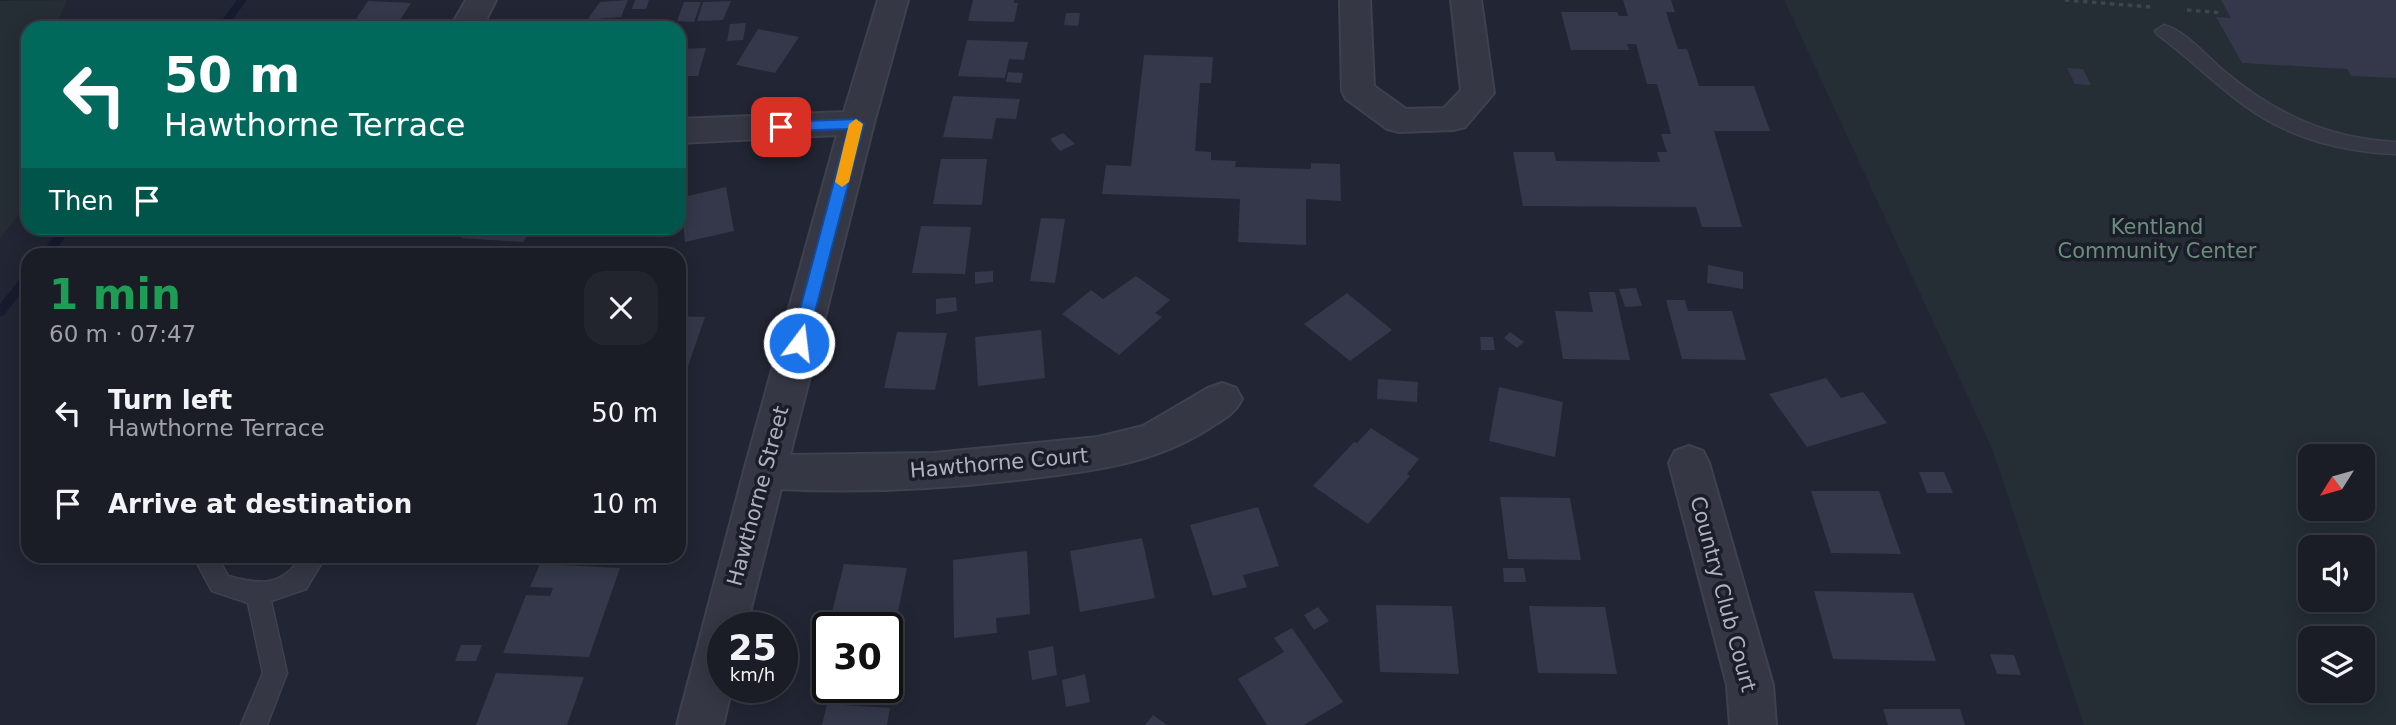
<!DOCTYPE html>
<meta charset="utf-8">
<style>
:root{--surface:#1a1c26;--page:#23252e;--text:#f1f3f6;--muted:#9fa1a7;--line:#383a43}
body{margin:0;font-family:"DejaVu Sans",sans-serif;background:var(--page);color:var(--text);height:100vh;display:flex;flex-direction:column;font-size:26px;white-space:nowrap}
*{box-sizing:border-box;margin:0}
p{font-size:23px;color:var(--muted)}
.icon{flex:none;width:38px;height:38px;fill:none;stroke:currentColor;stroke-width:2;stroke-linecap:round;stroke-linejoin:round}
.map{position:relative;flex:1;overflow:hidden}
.sheet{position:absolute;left:21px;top:248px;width:665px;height:315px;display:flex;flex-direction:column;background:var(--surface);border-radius:21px;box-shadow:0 4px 18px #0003,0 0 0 2px var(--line)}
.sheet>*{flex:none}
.guide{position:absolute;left:21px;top:21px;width:665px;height:214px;border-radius:21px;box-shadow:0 4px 18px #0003,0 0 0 2px var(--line);background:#00695c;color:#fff;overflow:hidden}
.needle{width:46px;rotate:233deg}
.controls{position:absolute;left:2298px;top:444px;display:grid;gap:14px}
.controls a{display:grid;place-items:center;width:77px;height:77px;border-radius:14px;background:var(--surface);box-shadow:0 4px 18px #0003,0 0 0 2px var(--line);font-size:35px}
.speed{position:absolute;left:707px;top:612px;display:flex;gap:14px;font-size:35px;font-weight:700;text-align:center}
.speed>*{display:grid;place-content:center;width:91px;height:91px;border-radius:50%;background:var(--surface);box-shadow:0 4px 18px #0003,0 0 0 2px var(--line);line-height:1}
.speed small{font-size:18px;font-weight:400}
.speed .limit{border:4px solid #111;border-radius:10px;background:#fff;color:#111}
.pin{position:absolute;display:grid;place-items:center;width:60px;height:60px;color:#fff;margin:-30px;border-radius:14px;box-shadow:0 4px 10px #0006}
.me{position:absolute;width:77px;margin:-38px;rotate:15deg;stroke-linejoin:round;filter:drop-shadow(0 0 5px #0008)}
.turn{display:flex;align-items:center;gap:24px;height:147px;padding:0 28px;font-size:32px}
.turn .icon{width:91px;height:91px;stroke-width:2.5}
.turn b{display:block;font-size:49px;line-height:60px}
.then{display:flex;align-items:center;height:66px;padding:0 28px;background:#0003;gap:14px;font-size:26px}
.round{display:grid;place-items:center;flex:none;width:74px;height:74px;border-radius:21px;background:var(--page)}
.head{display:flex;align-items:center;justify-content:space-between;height:119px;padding:0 28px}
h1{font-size:42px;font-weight:700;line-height:52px;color:#1e9e55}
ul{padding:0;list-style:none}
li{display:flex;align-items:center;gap:21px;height:91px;padding:0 28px}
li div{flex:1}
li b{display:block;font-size:26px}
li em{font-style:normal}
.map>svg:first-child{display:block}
.green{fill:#242e34;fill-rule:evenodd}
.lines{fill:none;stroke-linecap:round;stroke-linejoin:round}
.stream{fill:#171b2f;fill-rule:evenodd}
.building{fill:#34384a}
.lane-casing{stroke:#3e414e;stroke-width:3}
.street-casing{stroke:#3e414e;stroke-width:4}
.path{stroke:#3c474d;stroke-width:3.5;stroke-dasharray:4.5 4.5;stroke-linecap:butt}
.lane{fill:#353744;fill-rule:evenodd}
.street{fill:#353744;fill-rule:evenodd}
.route{fill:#1a73e8;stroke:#114b97;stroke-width:2}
.slow{fill:#f59e0b}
.labels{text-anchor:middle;stroke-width:7;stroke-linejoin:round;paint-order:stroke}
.park-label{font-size:21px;fill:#6a8e7c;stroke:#1b1d29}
.street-label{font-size:21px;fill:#afb1c1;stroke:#1b1d29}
</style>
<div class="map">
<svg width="2396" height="725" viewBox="0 0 2396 725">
<rect width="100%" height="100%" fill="#222533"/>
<path class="green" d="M67 0 55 28H28V203L0 238V1Z
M1784 0H2396V725H2084L1993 451ZM2310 457H2362V509H2310ZM2310 548H2362V600H2310ZM2310 639H2362V691H2310Z"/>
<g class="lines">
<path class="stream" d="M237 0H247L226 28H216Z
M60 228H72L51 256H39Z
M28 273V285L4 315 0 317V304L24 274Z"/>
</g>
<path class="building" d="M628 0 621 17 587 20 600 2Z
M635 0H649L646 9H632Z
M973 0H1014V3H1018L1014 22 968 21Z
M1623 0H1671L1675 12H1666L1678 49H1687L1699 86H1754L1770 131H1714L1742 227H1702L1696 207 1523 206 1513 152H1554L1556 161 1660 162 1657 152H1667L1661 134H1671L1657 84H1647L1636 44H1627L1629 50H1571L1561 12H1617L1619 16H1628Z
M2221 0H2396V78L2351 76 2347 69 2242 63 2216 17 2231 18Z
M368 1 411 3 395 28H340L343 24 352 25Z
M731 1 723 20 697 21 703 2Z
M684 2H701L694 22 677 21Z
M1066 13H1080L1078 26 1064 25Z
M583 19 586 28H552V27Z
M746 23 743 40 727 41 730 24Z
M758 29 799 37 775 73 736 65Z
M967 40 1028 42 1024 60 1009 59 1005 78 958 76Z
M706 48 698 76H679V49Z
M1144 55 1213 57 1211 83H1200L1195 151 1211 152V160L1236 161 1235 167 1311 169V163L1340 164 1341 201 1306 199V245L1238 242 1240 199 1102 194 1106 165 1131 166Z
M2067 68 2083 69 2091 85 2075 84Z
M1008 72 1023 73 1021 83 1006 82Z
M953 96 1020 99 1016 119 996 118 992 139 943 137Z
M1063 133 1075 144 1060 151 1050 139Z
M941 159H987L982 205 933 204Z
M726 187 734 231 685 242 683 223 679 224V198Z
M1041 218 1065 219 1055 283 1030 281Z
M921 226 971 227 965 274 912 273Z
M468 228H532L523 242 461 238Z
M1708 265 1743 272V289L1707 283Z
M993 271V282L975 284V272Z
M1136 276 1170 300 1155 313 1162 317 1119 355 1062 314 1091 290 1103 299Z
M1636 288 1642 306 1625 307 1619 289Z
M1589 292H1615L1630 360 1563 359 1555 311 1593 312Z
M1347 293 1392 330 1350 361 1304 324Z
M956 297 957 311 936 314V299Z
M1666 300H1685L1688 311H1732L1746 360 1682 359Z
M679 316 705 317 687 369 679 368Z
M1041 330 1045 378 978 386 975 337Z
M897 332 947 333 935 390 884 388Z
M1510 332 1524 342 1517 348 1504 338Z
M1480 337H1493L1495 350H1481Z
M1826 378 1841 398 1863 392 1887 423 1807 447 1769 394Z
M1378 379 1418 382 1417 402 1377 399Z
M1499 387 1563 402 1555 457 1489 441Z
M1371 428 1419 459 1407 474 1410 476 1368 524 1313 486 1354 442 1357 443Z
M1919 472H1944L1953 493H1927Z
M1811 491H1879L1901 554 1831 553Z
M1500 497 1570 498 1581 560 1508 559Z
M1258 507 1279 566 1243 575 1247 587 1213 596 1190 525Z
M1142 538 1155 598 1080 612 1070 551Z
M1027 551 1030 614 996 618 997 633 954 638 953 560Z
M540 564 620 568 589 657 503 653 526 595 550 596 553 588 530 587Z
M844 564 907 568 891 645H887V628H828Z
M1503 568H1524L1526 582H1504Z
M1814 591 1913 593 1936 661 1833 659Z
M1376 605 1452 606 1459 674 1380 672Z
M1529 606 1605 607 1617 674 1538 673Z
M1318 607 1329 621 1314 630 1304 615Z
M1292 628 1343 702 1304 725H1267L1238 679 1284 652 1274 638Z
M461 645H482L476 661H455Z
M1053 646 1057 675 1032 680 1028 651Z
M1990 654 2014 655 2021 675 1997 674Z
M496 673 584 677 567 725H476Z
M1085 674 1090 702 1066 707 1062 680Z
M861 688H888L887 694 860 695Z
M827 704 890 708 887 725H822Z
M1883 709H1960L1965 725H1888Z
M1153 715 1167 725H1145Z"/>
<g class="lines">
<g class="lane-casing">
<path id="lane" d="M2164 25C2186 31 2207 57 2224 71 2275 114 2329 139 2396 142V154C2342 152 2289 138 2245 106 2215 84 2188 57 2158 35L2155 31Z
M193 556H217L228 576C261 585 281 587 302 556H326L306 589 271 601 287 673 267 725H241L263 673 248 603 212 591Z"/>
</g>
<g class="street-casing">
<path id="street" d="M466 0H496L482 28H450Z
M878 0H908L874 123 790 455 934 453 1098 437 1143 426 1208 388 1222 383 1236 388 1242 399C1235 413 1224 419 1211 427 1152 466 1085 472 1017 480 939 489 860 493 781 489L746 628H723V688H732L723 725H677L744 471 837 135 679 143V119L844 112Z
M1340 0H1370L1374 86 1406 109 1444 108 1461 90 1451 0H1481L1494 93 1465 127 1453 130 1399 132 1387 129 1346 99 1342 91Z
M1689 446 1703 451 1709 463 1773 685 1776 725H1730L1727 685 1669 463 1675 451Z"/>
</g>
<path class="path" d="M2065 0 2151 7
M2187 10 2223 13"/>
<use href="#lane" class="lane"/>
<use href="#street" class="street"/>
</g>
<path class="route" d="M857 119 864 124 807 343 799 349 791 343 848 129 781 131 774 127 781 122Z"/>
<path class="slow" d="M856 119 863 124 849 182 842 187 835 182 849 124Z"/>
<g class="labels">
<g class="park-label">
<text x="2157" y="234">Kentland<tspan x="2157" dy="24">Community Center</tspan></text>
</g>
<g class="street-label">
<text transform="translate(999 463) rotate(-5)" y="7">Hawthorne Court</text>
<text transform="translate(758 496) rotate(-75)" y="7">Hawthorne Street</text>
<text transform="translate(1723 594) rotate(75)" y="7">Country Club Court</text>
</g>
</g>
</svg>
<div class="controls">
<a><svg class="needle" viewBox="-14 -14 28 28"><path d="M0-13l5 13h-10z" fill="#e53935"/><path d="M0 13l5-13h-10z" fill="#9fa1a7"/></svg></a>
<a><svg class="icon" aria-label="sound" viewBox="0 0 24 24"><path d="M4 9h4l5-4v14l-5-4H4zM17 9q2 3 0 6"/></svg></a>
<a><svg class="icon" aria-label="layers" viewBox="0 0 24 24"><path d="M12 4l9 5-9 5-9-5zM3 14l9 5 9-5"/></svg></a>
</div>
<div class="speed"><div>25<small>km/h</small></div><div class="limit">30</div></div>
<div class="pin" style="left:781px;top:127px;background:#d93025"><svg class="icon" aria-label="arrive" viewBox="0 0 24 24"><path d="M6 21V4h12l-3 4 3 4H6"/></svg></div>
<svg class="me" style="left:799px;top:343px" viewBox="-20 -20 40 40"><circle r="17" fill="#1a73e8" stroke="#fff" stroke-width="3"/><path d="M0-11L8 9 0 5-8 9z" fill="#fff"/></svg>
<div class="guide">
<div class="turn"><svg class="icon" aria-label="left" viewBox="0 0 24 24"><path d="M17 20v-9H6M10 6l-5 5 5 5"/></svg><div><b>50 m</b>Hawthorne Terrace</div></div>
<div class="then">Then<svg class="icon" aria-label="arrive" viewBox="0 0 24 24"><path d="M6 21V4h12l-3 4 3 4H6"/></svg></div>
</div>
<section class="sheet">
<div class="head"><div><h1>1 min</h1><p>60 m · 07:47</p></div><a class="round"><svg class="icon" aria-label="close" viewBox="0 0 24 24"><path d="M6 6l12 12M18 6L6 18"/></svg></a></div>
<ul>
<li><svg class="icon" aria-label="left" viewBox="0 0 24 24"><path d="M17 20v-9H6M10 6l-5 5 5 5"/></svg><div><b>Turn left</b><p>Hawthorne Terrace</p></div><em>50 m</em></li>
<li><svg class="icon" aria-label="arrive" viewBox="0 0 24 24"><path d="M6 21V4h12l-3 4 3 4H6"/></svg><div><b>Arrive at destination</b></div><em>10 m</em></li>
</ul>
</section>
</div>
